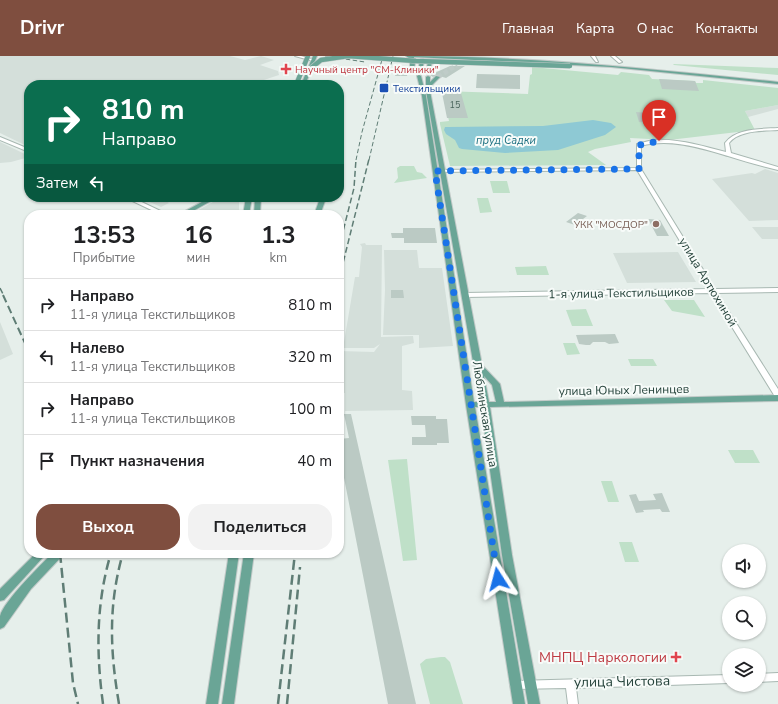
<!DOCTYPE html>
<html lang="ru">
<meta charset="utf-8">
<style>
:root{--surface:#fff;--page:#f2f2f2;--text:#202124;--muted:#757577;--line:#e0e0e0;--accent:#7f4e3f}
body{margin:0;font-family:"Nunito Sans",sans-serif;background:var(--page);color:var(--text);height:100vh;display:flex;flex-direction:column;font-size:15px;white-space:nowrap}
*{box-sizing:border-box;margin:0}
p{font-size:13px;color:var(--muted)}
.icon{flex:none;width:22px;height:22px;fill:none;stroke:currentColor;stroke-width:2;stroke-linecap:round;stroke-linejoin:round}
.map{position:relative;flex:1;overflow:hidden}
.panel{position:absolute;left:24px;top:154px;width:320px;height:348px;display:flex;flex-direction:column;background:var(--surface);border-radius:16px;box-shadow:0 1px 3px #0004}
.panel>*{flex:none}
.banner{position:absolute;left:24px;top:24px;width:320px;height:122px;border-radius:16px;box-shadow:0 1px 3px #0004;background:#0b6e4f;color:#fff;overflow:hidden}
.fabs{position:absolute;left:722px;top:488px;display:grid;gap:8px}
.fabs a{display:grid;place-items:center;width:44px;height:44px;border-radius:50%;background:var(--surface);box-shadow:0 1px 3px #0004;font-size:20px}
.pin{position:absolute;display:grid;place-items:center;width:34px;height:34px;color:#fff;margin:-41px -17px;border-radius:50% 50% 50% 0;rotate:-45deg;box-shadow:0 0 4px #0007}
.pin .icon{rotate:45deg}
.me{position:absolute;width:44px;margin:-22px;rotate:351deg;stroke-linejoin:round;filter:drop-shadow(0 0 3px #0008)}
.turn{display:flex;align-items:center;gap:14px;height:84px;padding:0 12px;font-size:18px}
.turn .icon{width:52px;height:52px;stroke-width:2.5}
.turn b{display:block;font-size:28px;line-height:34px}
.then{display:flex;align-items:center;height:38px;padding:0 12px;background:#0003;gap:8px;font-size:15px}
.eta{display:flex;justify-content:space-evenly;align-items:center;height:68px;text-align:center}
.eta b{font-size:24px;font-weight:700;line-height:28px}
.button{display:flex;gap:8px;margin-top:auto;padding:8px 12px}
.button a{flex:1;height:46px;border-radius:16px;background:var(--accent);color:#fff;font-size:16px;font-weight:700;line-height:46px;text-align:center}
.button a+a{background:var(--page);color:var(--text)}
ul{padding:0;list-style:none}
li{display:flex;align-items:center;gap:12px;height:52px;padding:0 12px;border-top:1px solid var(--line)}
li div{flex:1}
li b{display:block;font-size:15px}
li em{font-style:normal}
header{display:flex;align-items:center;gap:24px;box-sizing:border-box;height:56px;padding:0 20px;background:var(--accent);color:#fff}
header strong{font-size:19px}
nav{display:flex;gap:22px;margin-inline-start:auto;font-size:14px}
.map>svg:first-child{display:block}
.built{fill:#d4dfda}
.green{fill:#bfe0c8}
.water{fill:#8ec9d4}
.building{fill:#bbcac4}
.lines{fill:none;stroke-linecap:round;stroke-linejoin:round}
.major-tunnel{stroke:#bfccc8;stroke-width:4.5;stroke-dasharray:4.5 2.5;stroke-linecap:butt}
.minor-casing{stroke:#a8b8b2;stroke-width:2}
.major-casing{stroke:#c2cac8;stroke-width:2}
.minor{fill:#fff;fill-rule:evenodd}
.major{fill:#6aa596;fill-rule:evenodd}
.rail-far3{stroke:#5f7d75;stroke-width:1;stroke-dasharray:4.5 2.5;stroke-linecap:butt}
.rail-far2{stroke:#5f7d75;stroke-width:1.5;stroke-dasharray:6 3;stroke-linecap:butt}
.rail-far1{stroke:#5f7d75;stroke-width:2;stroke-dasharray:8 4;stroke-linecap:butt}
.rail{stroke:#5f7d75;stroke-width:2.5;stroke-dasharray:10 5;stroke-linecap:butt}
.major-bridge-casing{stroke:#c2cac8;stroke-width:5.5;stroke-linecap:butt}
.major-bridge{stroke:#6aa596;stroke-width:4.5}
.route{stroke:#1a73e8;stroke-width:7;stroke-dasharray:0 12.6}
.health-dot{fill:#e0444e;stroke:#f7fbf9;stroke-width:1.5}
.transit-dot{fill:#1a4fb4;stroke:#f7fbf9;stroke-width:1.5}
.education-dot{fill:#8d6e63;stroke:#f7fbf9;stroke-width:1.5}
.labels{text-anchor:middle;stroke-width:4;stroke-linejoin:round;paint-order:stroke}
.far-number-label{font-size:9px;fill:#4a645c}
.far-health-label{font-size:10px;fill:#be3a42;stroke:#f7fbf9;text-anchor:start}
.far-transit-label{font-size:10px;fill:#164399;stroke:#f7fbf9;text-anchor:start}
.far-education-label{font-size:10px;fill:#785e54;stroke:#f7fbf9;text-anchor:end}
.far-water-label{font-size:11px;font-style:italic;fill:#1c6f80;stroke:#f7fbf9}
.street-label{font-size:12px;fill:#24423a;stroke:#f7fbf9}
.near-health-label{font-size:14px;fill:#be3a42;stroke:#f7fbf9;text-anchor:end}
.near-street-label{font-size:14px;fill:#24423a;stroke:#f7fbf9}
</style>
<header>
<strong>Drivr</strong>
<nav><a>Главная</a><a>Карта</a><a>О нас</a><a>Контакты</a></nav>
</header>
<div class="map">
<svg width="778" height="648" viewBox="0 0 778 648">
<rect width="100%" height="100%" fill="#e6efeb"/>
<path class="built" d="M0 0H230L245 4 261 0 274 4 260 9 278 15 279 19 249 29H29V91L0 77Z
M778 49V53L748 61 745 55Z
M0 86 29 100V101L11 106 0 107Z
M765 113 778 117V164L749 165 712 123 752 117 755 118Z
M139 141H179L166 145 169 147 161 151Z
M222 141H239V159H204L193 157Z
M752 171H778V183H762Z
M365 187 366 189H382L381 281 413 280 414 287 402 290V334L412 335 413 354 345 355V337H339V295L374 296 380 288 374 292H343L355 221H359L362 191 360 188Z
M384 194H417L419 212H442L453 290 419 292V279H383L385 234Z
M678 196 696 226 627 227 613 197Z
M0 266 13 298 0 304Z"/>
<path class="green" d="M673 8 778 12V19L674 9Z
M532 11 618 19 621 16 649 19 652 23 695 25 696 27H703V24L778 32V49L745 55 755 74 669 84 630 82 631 86 595 93 588 96 606 109 450 110 440 68V66L449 65 442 35 528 38 530 19 532 18Z
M400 110H414L417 116 422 117 427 122 394 127 398 122 397 112Z
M490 125H507L510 137H493Z
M477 142H488L492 156 480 157Z
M546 210 549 219H517L515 211Z
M664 244H694L705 261 672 255Z
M586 253 593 270H572L566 254Z
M563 287H575L580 298 567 299Z
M628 303H653L657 310H631Z
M728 394H753L760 407H735Z
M407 403 417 504 403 505 388 404Z
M601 425H612L619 446H608Z
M619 486H632L639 506H625Z
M441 601H445L450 606 463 648H430L420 608 426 603Z"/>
<path class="water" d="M593 64 611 67 616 71 605 79 558 94 505 97 462 93 459 92 455 84 446 78 444 74 445 71H448L543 70Z"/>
<path class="building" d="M450 10H465L446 22 436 19 433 21 430 19Z
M397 14H408L407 20H395Z
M477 18 520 19V33L476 32Z
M659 23 695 25 699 35 662 33Z
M442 37H461L468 62H447Z
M636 56 661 58 664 68 639 66Z
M578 157 587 160 575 169 566 166Z
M648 163 660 164 669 180H657Z
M403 172H435L437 187H404V182H392L391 177H403Z
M391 234H403L404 242H391Z
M615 278 619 287 609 288 605 286H593L590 289H586L579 288 576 279Z
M344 358H351L416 648H388L339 396V383L349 382Z
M411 360H436V363H447L449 387H437V389H412V381H426L425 369H412Z
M662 437 670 456H662L660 453 643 454 644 456 636 457 629 439 636 438 639 445 656 444 653 438Z"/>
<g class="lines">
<path class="major-tunnel" d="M438 21 457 9"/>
<g class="minor-casing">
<path id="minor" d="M295 0H301L315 4 313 5Z
M591 0H595L598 6H596Z
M611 0H615L622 6 619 7Z
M778 72V74C763 75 739 74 729 87L731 97 778 111V114C761 110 744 105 728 100 701 92 670 82 641 90V113L715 233 778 232V236L717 237 778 333V341L774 339 711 237 465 241 462 239 465 237 709 233 637 114 435 116H433V114L637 112V88C642 87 648 85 653 84 677 82 703 90 726 96L725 87C736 72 761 73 778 72Z
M0 81 29 93V96L0 84Z
M124 141H131L169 159H162Z
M778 617V625L759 626V618Z
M729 619V627L576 632 578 648H568L566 632 515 633 511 632 510 629 511 626 515 625Z"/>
</g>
<g class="major-casing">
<path id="major" d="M313 0H317L305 29H301Z
M406 0C530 0 654 13 778 26V28L611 11 414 1 415 6 414 17 412 18 410 17V3Z
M422 3 424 4 422 17 420 18 418 17 420 4Z
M430 4 432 5 430 17 428 18 426 17 428 5Z
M419 19 421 20 426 40 474 346H480L426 35V21L428 20 430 21V26L436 20 440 21 430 31V35L482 309 500 328 504 346 778 339V345L490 351 512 499 540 648H528L502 499 481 351H475L525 648H513L466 349 422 40 417 20ZM484 320 492 329 496 346H489Z
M211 141H218L186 159H178Z
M246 141H252L249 159H243Z
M255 141H261L260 159H254Z
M318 141H324L325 145 320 159H314L319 145Z
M36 497H47L4 544 0 545V533Z
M53 497H65L31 533 4 571 0 573C0 569 0 564 0 560 3 546 42 507 53 497Z
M229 497H239L218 648H206Z
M244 497H254L234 648H222Z"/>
</g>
<use href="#minor" class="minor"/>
<use href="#major" class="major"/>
<path class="rail-far3" d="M325 0 365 6
M356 104 362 76 383 0
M369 104 393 0"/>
<path class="rail-far2" d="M339 191 354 132 356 103
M339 223 369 103
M0 232 4 240"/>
<path class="rail-far1" d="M3 239 29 296"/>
<path class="rail" d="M60 497 73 627 78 648
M103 648C96 596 96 547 111 497
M119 648C110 595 108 549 123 497
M278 648 295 497
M287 648 300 511"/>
<g class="major-bridge-casing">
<path id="major-bridge" d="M311 12 321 4 348 0 416 5 570 10
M296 29 308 0"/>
</g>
<use href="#major-bridge" class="major-bridge"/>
</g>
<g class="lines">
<path class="route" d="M498 523 435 115 639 113V89L659 85"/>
</g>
<g class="health-dot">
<path d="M284 7h4v4h4v4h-4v4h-4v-4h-4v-4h4z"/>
<path d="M674 595h4v4h4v4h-4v4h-4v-4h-4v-4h4z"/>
</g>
<rect class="transit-dot" x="379" y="27" width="10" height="10" rx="2"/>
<circle class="education-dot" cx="656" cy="168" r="4"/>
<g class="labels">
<g class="far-number-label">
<text x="455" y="52">15</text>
</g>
<g class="far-health-label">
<text x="295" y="17">Научный центр "СМ-Клиники"</text>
</g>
<g class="far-transit-label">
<text x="393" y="36">Текстильщики</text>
</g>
<g class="far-education-label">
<text x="648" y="172">УКК "МОСДОР"</text>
</g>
<g class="far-water-label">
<text x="506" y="88">пруд Садки</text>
</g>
<g class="street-label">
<text transform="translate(708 226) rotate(59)" y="4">улица Артюхиной</text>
<text transform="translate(621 237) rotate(-1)" y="4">1-я улица Текстильщиков</text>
<text transform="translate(624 334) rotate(-1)" y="4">улица Юных Ленинцев</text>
<text transform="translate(485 358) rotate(81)" y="4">Люблинская улица</text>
</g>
<g class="near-health-label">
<text x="667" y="606">МНПЦ Наркологии</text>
</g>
<g class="near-street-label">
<text transform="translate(622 625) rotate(-1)" y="5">улица Чистова</text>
</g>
</g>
</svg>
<div class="fabs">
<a><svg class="icon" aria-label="sound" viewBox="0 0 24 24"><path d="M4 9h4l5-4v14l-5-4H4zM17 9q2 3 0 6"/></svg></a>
<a><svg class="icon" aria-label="search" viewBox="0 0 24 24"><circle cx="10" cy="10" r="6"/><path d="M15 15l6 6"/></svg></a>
<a><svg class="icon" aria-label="layers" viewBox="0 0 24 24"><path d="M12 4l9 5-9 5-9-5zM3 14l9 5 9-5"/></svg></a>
</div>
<div class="pin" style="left:659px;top:85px;background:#d93025"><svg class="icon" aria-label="arrive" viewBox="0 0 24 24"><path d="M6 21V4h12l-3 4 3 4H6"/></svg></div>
<svg class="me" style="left:498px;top:523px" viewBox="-20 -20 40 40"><path d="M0-17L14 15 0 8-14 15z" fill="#1a73e8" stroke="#fff" stroke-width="4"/></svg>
<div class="banner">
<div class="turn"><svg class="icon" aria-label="right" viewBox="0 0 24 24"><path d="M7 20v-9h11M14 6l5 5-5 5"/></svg><div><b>810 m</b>Направо</div></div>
<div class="then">Затем<svg class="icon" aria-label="left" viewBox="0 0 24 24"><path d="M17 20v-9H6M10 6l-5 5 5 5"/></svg></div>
</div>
<section class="panel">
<div class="eta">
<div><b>13:53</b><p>Прибытие</p></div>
<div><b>16</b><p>мин</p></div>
<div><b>1.3</b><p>km</p></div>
</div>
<ul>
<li><svg class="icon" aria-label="right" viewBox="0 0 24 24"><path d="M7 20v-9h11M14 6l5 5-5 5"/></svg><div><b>Направо</b><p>11-я улица Текстильщиков</p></div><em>810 m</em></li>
<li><svg class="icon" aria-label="left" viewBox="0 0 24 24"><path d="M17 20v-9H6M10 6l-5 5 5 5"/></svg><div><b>Налево</b><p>11-я улица Текстильщиков</p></div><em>320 m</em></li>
<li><svg class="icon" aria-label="right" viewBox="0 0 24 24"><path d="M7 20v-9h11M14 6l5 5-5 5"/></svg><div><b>Направо</b><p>11-я улица Текстильщиков</p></div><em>100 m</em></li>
<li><svg class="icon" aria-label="arrive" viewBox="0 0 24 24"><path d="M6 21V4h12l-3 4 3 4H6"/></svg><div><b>Пункт назначения</b></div><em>40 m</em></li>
</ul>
<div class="button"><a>Выход</a><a>Поделиться</a></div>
</section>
</div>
